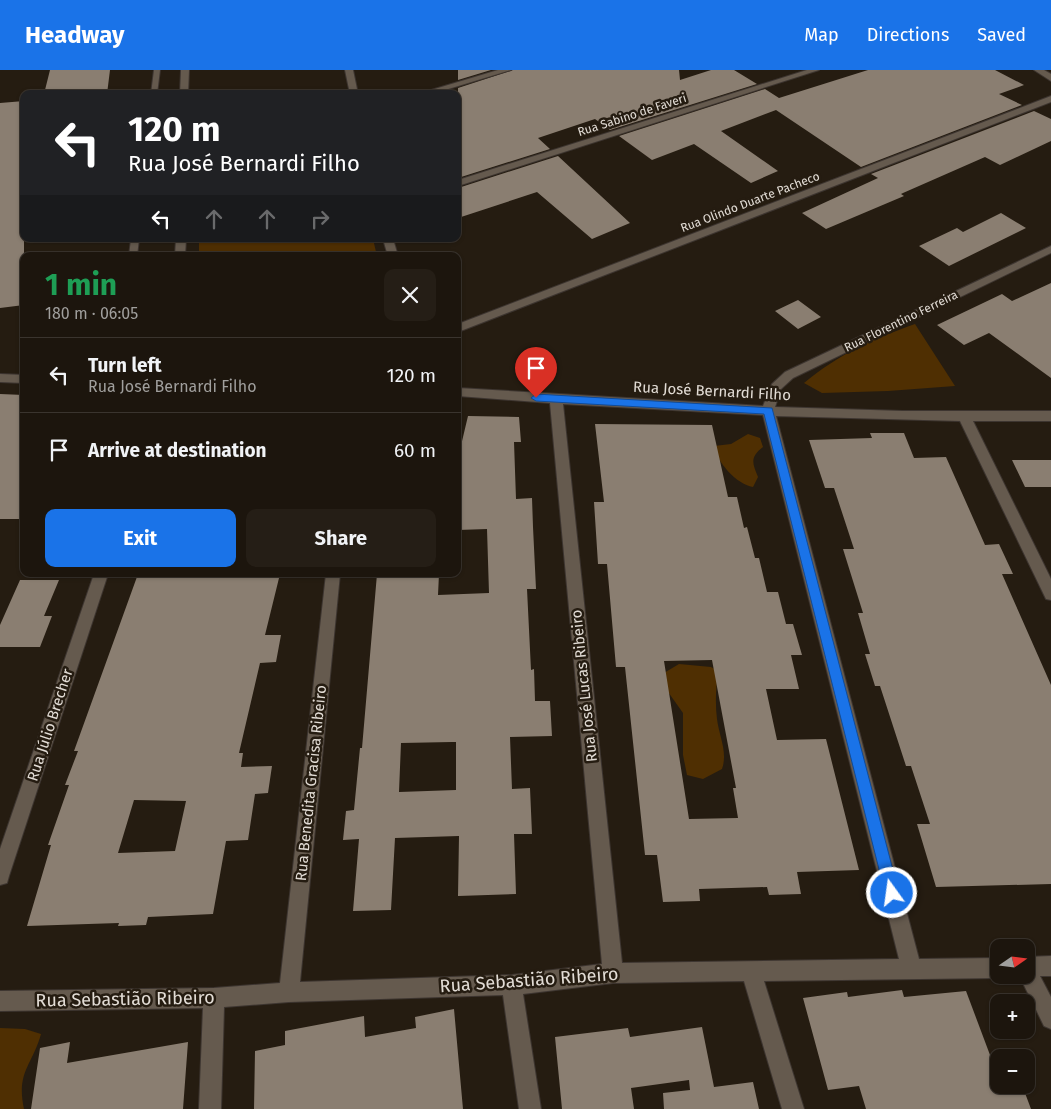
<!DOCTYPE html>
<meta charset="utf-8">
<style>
:root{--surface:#1c150d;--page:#251e16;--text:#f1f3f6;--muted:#a09f9d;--line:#3a342e;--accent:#1a73e8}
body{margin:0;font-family:"Fira Sans",sans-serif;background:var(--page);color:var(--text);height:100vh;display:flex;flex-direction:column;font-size:19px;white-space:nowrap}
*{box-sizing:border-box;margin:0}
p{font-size:16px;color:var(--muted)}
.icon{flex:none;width:28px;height:28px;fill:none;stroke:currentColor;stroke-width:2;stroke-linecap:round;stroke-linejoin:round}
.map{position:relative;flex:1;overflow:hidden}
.drawer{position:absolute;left:20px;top:182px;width:441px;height:325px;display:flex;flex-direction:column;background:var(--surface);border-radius:10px;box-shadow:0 1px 4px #0004,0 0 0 1px var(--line)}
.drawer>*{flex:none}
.banner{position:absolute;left:20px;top:20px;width:441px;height:152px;border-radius:10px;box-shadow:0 1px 4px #0004,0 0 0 1px var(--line);background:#202124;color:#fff;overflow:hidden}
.needle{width:32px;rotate:76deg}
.controls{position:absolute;left:990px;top:869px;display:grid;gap:10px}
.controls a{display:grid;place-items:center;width:45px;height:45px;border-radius:10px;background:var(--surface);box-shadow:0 1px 4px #0004,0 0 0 1px var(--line);font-size:25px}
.pin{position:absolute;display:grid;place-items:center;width:42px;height:42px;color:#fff;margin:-51px -21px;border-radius:50% 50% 50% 0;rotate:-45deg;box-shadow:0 0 5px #0007}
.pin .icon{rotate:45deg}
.me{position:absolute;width:55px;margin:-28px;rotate:346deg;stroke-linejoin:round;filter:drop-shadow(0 0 4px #0008)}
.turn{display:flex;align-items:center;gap:18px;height:105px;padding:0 25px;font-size:22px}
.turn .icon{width:65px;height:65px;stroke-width:2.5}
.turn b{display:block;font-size:35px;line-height:42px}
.lanes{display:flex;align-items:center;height:48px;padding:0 25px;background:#0003;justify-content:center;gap:25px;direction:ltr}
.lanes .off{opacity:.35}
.round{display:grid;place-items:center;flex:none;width:52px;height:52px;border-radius:10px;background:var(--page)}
.overview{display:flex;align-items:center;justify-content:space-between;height:85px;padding:0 25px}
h1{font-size:30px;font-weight:700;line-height:38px;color:#1e9e55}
.button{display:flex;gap:10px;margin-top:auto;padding:10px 25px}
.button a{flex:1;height:58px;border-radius:10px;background:var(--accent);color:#fff;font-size:20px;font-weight:700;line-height:58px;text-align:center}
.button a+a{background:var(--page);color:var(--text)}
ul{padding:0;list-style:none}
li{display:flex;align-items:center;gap:15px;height:75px;padding:0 25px;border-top:1px solid var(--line)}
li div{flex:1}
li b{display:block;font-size:19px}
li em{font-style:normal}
header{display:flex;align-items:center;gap:30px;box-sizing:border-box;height:70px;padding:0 25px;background:var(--accent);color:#fff}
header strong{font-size:24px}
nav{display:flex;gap:28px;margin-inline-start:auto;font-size:18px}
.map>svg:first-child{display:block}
.green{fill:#4f2f02}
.building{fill:#8a7e71;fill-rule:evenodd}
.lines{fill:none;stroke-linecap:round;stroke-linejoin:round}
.service-casing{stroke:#3d3530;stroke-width:2}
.minor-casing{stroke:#3d3530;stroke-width:2}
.service{fill:#655a4e;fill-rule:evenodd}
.minor{fill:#655a4e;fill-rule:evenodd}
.route{fill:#1a73e8;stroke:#114b97}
.labels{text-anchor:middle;stroke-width:5;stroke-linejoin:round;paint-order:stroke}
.far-street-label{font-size:12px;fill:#e2dcd5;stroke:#251c11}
.street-label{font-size:15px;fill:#e2dcd5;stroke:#251c11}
.near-street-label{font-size:18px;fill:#e2dcd5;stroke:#251c11}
</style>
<header>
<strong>Headway</strong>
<nav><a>Map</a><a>Directions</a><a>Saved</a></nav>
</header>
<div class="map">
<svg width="1051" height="1039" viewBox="0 0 1051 1039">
<rect width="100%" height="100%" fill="#251c11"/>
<path class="green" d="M199 169H373L377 186H199Z
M915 254 955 316 888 321 822 323 804 313C839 284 873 269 915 254Z
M748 364 760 368 763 377C750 387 752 393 758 407L753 417C736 414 717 392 714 376L731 374Z
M679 594 711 597 718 601C716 617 715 633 717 649 719 666 728 682 722 699L703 709 687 705 683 685V643L666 619 664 603Z
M0 958 25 959 41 964C32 996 16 1002 24 1039H0Z"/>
<path class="building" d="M50 0H110L107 24H44Z
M458 0H491L458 10Z
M513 0H679L680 10 711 0H734L757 14 610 60 595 49 538 68 550 79 458 108V18Z
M868 0H995L1024 15 999 24 1022 35 861 97 776 40 721 61 778 101 751 113 694 74 652 90 619 66 765 19 779 28Z
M24 31V235L0 238V33Z
M1034 41 1051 49V71L1000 95 985 87 903 123 901 124 904 126 826 159 802 143 878 108 871 104Z
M558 86 630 153 592 169 537 122 458 148V118Z
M1001 143 1026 158 949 196 919 176 957 158 963 162Z
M1051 213V308L989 263 964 275 937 255 1002 224 1012 231Z
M798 230 821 247 798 259 775 241Z
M0 324 24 325V449H0Z
M468 346 519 347 521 372H514L516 429 532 428 533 457 536 519H527L531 600 534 599 535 631H550L552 666 510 667 512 719 530 718 532 764H514L516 824 458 826 459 766 395 768 391 840 353 841 359 769 343 770 346 741 354 740 360 678H362L377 504H439L438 525 489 523 487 459 458 460V388ZM452 672H456V720L399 722 401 673Z
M595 354 712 355 728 427H737L744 458 747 457 755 488H759L767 522H778L786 554H793L802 585H791L799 619H766L777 670 826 669 859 800 797 802 801 824 769 825 767 817 699 819 700 831 663 832 657 785H645L625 597H616L607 494H598L594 432H604ZM712 590 736 718H733L738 748 689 749 664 591Z
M870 363H904L914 388 946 387 985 475 999 474 1013 504H1002L1051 615V814L936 817 917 754H930L911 696H906L880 616H875L865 584H870L858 543H863L843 479H854L834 418H825L809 370 872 368Z
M1012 390H1051V417H1025Z
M138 504H280L265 565H281L276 592 260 593 239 683H243L241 697 272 696 268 723 255 724 248 770 226 771 213 844 148 847 146 855 118 856 119 853 27 856 51 775H48L69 715H65L78 681H74ZM134 730 186 731 175 781 118 783Z
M20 510H59L44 546H52L40 577H0V555Z
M902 920 904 927 966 921 999 1009V1015H1022L1031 1039H866L859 1016 828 1020 803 928 847 922 848 927Z
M454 939 463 1039H254L255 981 285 975V961L364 946 365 967 416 958 415 947Z
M702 957 714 1017 753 1012 759 1039H664L663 1023 690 1020 689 1010 631 1018 634 1039H562L555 967 628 958 630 967Z
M70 972 67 993 188 972 183 1039H31L40 978Z"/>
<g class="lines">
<g class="service-casing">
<path id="service" d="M154 0H160L157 24H151Z
M131 169H139L137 186H129Z"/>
</g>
<g class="minor-casing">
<path id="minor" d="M181 0H189L188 24H180Z
M345 0H353L358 24H350Z
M498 0H511L432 24H418Z
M807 0H819L458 116V110Z
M1034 0H1044L1051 4V11Z
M1051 26V32L458 262V254Z
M176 169H186L185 186H175Z
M383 169H393L398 186H388Z
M1051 176V183L793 308 781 319 775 337 903 341H1051V351H973L1051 509V530L1046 529 960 351 776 346 919 889 999 888V905H1006L999 908 764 911 804 1039H782L744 911 613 913 523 924 541 1039H519L503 925 289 932 224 937 221 1039H199L203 938 0 941V921L214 918 280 913 326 504H340L300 912 512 905 602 894 550 333 458 326V318L763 336 772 314 785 302ZM563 334 763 345 899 889 622 893Z
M0 304 24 305V313L0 312Z
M94 504H108L9 806 7 813 0 815V779Z
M1051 886V906H1040L1051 927V959L1044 956 1019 905H1026V887Z"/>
</g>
<use href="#service" class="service"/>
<use href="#minor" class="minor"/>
</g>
<path class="route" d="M536 324 772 338 899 823 897 828 892 830 887 828 885 823 764 344 536 331 531 328Z"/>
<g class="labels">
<g class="far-street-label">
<text transform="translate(632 45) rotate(-18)" y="4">Rua Sabino de Faveri</text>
<text transform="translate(750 132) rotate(-21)" y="4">Rua Olindo Duarte Pacheco</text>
<text transform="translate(901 251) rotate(-26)" y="4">Rua Florentino Ferreira</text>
</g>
<g class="street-label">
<text transform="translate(712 321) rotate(3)" y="5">Rua José Bernardi Filho</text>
<text transform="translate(584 616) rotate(-96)" y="5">Rua José Lucas Ribeiro</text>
<text transform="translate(50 655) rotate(-72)" y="5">Rua Júlio Brecher</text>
<text transform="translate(311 713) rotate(-84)" y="5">Rua Benedita Gracisa Ribeiro</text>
</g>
<g class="near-street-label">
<text transform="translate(529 910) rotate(-4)" y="6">Rua Sebastião Ribeiro</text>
<text transform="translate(125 929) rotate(-1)" y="6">Rua Sebastião Ribeiro</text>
</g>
</g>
</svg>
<div class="controls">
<a><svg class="needle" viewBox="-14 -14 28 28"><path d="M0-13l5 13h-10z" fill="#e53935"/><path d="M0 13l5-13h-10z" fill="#a09f9d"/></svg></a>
<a>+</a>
<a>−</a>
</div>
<div class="pin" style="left:536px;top:328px;background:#d93025"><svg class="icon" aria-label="arrive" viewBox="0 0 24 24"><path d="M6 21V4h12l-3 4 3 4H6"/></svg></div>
<svg class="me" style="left:892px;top:823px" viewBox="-20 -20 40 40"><circle r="17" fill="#1a73e8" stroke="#fff" stroke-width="3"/><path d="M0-11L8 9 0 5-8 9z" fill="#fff"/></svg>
<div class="banner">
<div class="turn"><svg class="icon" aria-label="left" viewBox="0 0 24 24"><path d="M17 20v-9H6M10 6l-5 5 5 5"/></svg><div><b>120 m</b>Rua José Bernardi Filho</div></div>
<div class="lanes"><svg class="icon" aria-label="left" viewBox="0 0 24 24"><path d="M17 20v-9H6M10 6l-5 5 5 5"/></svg><svg class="icon off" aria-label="ahead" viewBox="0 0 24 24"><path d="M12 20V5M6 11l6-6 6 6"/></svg><svg class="icon off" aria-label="ahead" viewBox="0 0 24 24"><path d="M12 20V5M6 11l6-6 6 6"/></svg><svg class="icon off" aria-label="right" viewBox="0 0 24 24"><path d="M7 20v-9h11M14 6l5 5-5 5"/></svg></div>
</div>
<section class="drawer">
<div class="overview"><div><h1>1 min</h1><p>180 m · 06:05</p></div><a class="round"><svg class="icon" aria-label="close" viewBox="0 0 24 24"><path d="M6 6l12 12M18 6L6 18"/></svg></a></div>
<ul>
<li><svg class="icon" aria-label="left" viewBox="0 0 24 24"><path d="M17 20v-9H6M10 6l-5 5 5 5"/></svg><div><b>Turn left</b><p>Rua José Bernardi Filho</p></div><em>120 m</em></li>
<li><svg class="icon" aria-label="arrive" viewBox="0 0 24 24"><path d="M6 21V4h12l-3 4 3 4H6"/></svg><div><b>Arrive at destination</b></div><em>60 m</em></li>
</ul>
<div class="button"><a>Exit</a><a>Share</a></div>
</section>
</div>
